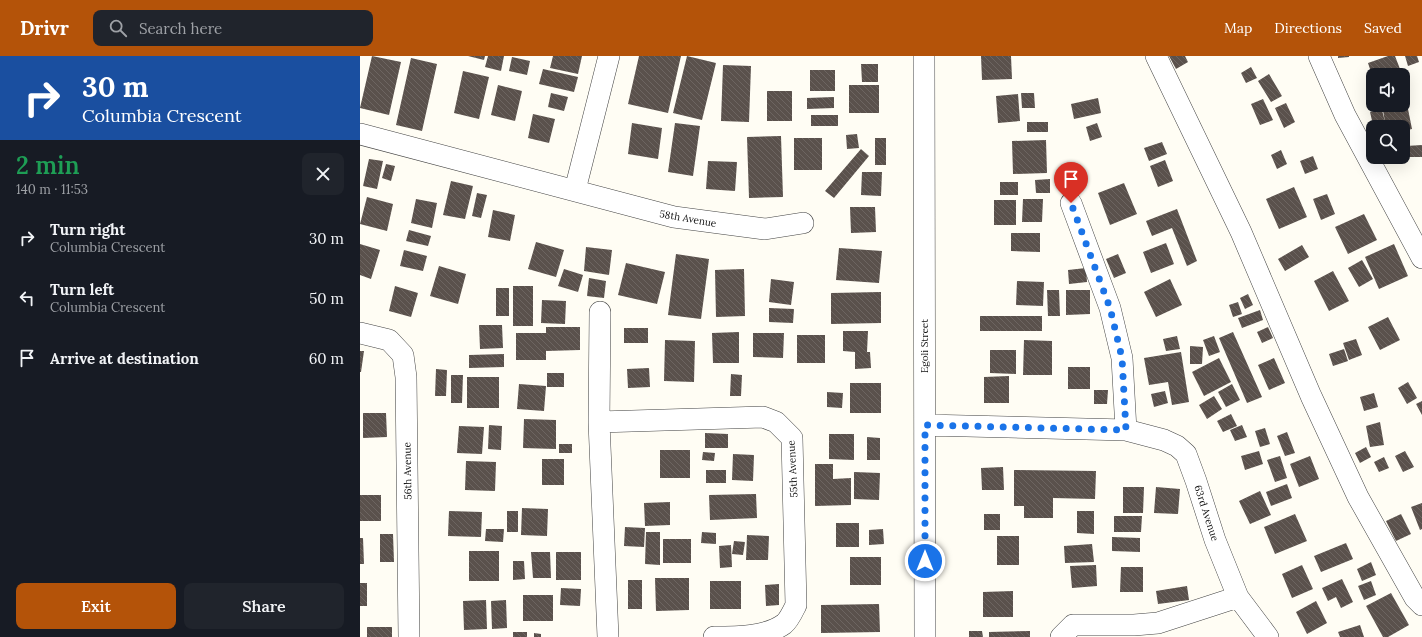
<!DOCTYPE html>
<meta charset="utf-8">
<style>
:root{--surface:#171b24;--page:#20242c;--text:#f1f3f6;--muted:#9ea1a6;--accent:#b45309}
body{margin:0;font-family:Lora,serif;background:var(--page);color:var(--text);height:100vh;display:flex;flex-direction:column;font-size:15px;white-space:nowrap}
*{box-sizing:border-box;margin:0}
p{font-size:13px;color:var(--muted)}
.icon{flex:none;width:22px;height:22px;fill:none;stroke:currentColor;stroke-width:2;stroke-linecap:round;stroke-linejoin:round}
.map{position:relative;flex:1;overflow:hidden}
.sheet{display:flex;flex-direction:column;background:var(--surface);width:360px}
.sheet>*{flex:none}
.top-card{background:#1a4fa0;color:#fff;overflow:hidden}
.controls{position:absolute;left:1006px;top:12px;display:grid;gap:8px}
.controls a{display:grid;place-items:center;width:44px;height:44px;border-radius:8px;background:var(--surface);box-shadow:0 4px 16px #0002;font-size:20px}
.pin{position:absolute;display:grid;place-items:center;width:34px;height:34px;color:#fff;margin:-41px -17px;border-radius:50% 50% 50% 0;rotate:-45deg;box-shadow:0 0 4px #0007}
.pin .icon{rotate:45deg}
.me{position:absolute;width:44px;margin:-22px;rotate:0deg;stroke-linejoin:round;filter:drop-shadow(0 0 3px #0008)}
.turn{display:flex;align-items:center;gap:14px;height:84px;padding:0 16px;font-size:18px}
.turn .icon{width:52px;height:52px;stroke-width:2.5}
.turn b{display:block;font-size:28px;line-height:34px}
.round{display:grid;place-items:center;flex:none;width:42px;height:42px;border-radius:8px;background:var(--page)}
.summary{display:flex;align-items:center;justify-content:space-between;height:68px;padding:0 16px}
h1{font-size:24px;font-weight:600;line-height:30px;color:#1e9e55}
.button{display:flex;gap:8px;margin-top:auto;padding:8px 16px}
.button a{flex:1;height:46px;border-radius:8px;background:var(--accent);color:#fff;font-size:16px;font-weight:600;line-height:46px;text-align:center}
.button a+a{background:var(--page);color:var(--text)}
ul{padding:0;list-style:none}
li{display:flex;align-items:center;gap:12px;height:60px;padding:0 16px}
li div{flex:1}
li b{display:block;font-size:15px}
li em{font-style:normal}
header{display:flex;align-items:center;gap:24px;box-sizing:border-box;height:56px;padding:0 20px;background:var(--accent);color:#fff}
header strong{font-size:19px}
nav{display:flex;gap:22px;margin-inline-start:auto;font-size:14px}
.search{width:280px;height:36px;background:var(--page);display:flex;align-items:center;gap:10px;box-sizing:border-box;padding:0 14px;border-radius:8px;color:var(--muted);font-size:15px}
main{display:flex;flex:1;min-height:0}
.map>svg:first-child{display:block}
.building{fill:url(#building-back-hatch)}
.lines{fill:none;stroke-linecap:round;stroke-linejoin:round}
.minor-casing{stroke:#434343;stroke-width:22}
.minor{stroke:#fff;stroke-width:21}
.route{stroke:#1a73e8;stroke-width:7;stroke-dasharray:0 12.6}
.labels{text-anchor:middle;stroke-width:4;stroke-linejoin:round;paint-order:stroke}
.street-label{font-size:10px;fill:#101010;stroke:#fff}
</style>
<header>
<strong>Drivr</strong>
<div class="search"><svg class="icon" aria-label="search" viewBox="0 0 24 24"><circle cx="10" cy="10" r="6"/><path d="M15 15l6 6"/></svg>Search here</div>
<nav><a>Map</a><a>Directions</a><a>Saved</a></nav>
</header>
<main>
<section class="sheet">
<div class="top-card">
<div class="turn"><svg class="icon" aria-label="right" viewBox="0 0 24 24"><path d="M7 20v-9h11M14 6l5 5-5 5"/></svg><div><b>30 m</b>Columbia Crescent</div></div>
</div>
<div class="summary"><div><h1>2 min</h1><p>140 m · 11:53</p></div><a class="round"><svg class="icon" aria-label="close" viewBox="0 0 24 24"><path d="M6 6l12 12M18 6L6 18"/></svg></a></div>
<ul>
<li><svg class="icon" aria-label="right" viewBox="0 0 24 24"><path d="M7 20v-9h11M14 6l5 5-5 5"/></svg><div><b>Turn right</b><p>Columbia Crescent</p></div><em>30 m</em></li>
<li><svg class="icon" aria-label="left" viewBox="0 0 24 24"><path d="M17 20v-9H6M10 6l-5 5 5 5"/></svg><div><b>Turn left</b><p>Columbia Crescent</p></div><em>50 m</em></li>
<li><svg class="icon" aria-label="arrive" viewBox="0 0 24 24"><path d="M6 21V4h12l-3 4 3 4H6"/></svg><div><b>Arrive at destination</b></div><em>60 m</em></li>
</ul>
<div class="button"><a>Exit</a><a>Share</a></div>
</section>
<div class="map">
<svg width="1062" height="581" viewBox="0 0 1062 581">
<defs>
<pattern id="building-back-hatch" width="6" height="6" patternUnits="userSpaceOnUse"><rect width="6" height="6" fill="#5a514c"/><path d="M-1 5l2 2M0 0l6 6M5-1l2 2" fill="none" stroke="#6d6561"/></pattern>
</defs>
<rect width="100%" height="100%" fill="#fffdf4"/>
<path class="building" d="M12 0 41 6 29 59 0 52Z
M108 0H125L124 4Z
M128 0H144L141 15 125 11Z
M193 0H222L218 18 190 12Z
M279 0H321L308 57 268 48Z
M327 0 356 7 342 64 313 57Z
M621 0H651L652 23 622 24Z
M809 0H825L828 6 816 13Z
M978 0H989V1L978 2Z
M1028 0H1035L1040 13 1022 19H1012L1008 7Z
M1045 0H1057L1059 6 1048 10Z
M152 1 170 5 167 19 149 15Z
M51 2 77 8 62 75 36 69Z
M501 8H518V26H502Z
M363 9 391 10 389 66 361 65Z
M891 11 897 22 886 27 881 17Z
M183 13 218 21 214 36 179 28Z
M450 14H475V35H450Z
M103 15 129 21 119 63 94 57Z
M909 18 922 40 911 46 898 25Z
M138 29 162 35 155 65 131 59Z
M489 29H519V57H489Z
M407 35H432V65H407Z
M191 37 208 41 204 55 188 51Z
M661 37H674L675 52H662Z
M658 38 660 65 638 67 636 40Z
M474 41V52L447 53V42Z
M738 42 741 57 714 63 711 48Z
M903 43 913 64 900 69 891 48Z
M1046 43 1052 73 1043 75V71H1026L1022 49H1043V44Z
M926 47 935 66 924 72 915 52Z
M1022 54 1025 66 1013 69 1010 56Z
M173 58 195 63 189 87 168 82Z
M451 59H478V70H451Z
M667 66H688V76H667Z
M272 67 302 72 298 103 268 98Z
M315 67 340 70 333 120 308 116Z
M737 67 742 81 730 85 726 71Z
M497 78 499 92 487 93 486 79Z
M421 80 423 141 389 142 387 81Z
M434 82H462V114H434Z
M515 82H526V109H515Z
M686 84 687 117 653 118 652 85Z
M802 86 807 98 789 105 784 92Z
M1062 89V101H1046V90Z
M501 93 509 100 474 142 465 135Z
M921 94 927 108 917 113 911 99Z
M953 100 958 113 945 118 940 105Z
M9 103 23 105 17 133 3 130Z
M805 104 813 125 798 131 790 110Z
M348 105 377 106 375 135 346 133Z
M26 108 35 110 31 125 22 122Z
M502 116H522L521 140 501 139Z
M690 123V137H676L675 124Z
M91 125 113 130 105 163 83 159Z
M640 126H658V139H640Z
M764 127 777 158 750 169 738 137Z
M934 131 947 161 919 173 906 143Z
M117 137 127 139 121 162 112 160Z
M967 138 975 158 961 164 953 143Z
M7 141 33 148 27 175 0 168Z
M56 143 77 147 72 172 51 167Z
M663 143H683L682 166H662Z
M634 144H656V169H634Z
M490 151H515L516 176 491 177Z
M817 153 837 205 827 210 812 172 792 180 786 165Z
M133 154 155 159 150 185 128 181Z
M1004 158 1017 184 988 198 975 171Z
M49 174 71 180 68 190 46 185Z
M651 177H680V196L651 195Z
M176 186 204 194 196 221 168 213Z
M806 187 814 208 791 217 783 196Z
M0 188 20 194 11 223 0 219Z
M1034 188 1048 220 1019 233 1005 201Z
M942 189 949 201 925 215 918 203Z
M226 191 252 194 249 219 224 215Z
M479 192 522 195 519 227 476 224Z
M44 194 67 200 63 215 40 210Z
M316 198 349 203 341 263 308 259Z
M758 198 766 217 754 222 746 203Z
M1002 204 1013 223 999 231 988 212Z
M266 207 305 216 297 248 258 239Z
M79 210 106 218 98 248 70 240Z
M726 212 727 226 709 228 708 214Z
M204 213 223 219 218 236 198 230Z
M384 213 385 260 356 261 355 214Z
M973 215 989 245 969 255 954 225Z
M229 222 246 225 244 242 227 240Z
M411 223 434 226 431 249 409 246Z
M810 223 822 249 796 261 784 236Z
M657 225 684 226 683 250 656 249Z
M35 230 58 237 51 261 29 255Z
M153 230H173V270H153Z
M136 232H149V260H136Z
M687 234H699L700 260H688Z
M706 234H730V258L706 259Z
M521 236V267L471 268V237Z
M888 238 893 249 885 253 880 242Z
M182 244 206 245 205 268 181 267Z
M878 246 882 258 873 261 869 249Z
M409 252 434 253 433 267 409 266Z
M900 254 903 264 882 272 878 262Z
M620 260H682V275H620Z
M1028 261 1040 284 1020 294 1008 271Z
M119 269H142L143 292 120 293Z
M186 271H220V294L186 295V304H156V277H186Z
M908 271 913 282 902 287 897 276Z
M264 272H288V287H264Z
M483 275H508L507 296H510L511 312 495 313V296L483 295Z
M379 276V307H353L352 277Z
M873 276 902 341 887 347 859 282Z
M393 277H424L423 302 393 301Z
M437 279H465V307H437Z
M817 280 820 293 806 295 803 283Z
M854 280 860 296 849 300 843 284Z
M996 283 1002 299 989 304 983 287Z
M305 284 335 285 334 326 304 325Z
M664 284 692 285V319H663Z
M830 290 843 291 842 308H830Z
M984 293 988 305 973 310 969 298Z
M630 294H656V318L630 317Z
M0 295H4L1 316H0Z
M821 296 829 346 812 349 808 326 789 329 784 302Z
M144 298V311L109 312V299Z
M859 302 871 326 844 340 832 316Z
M914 302 925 327 909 334 898 309Z
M708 311H730V333H708Z
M289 312 290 331 268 332 267 313Z
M76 313 87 314 86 340H75Z
M187 317H204V331H187Z
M371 318 382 319 381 340H370Z
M91 319H103L102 347H91Z
M649 320V347H624V321Z
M107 321H139V352H107Z
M1048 326 1057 342 1047 348 1038 332Z
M490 327H521V357H490Z
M159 328 186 330 184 355 157 353Z
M872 328 880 344 866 351 858 336Z
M734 334H748L747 348H734Z
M805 335 808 347 794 351 791 338Z
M467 336 483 337 482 352 467 351Z
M1014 337 1018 351 1004 355 1000 341Z
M854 340 862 353 847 363 839 349Z
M1062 345V359L1056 348Z
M3 357H26L27 381 3 382Z
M871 358 877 370 863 376 857 365Z
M164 363 196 364V393L163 392Z
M1020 366 1024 389 1010 391 1006 370Z
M129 369 142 370 141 394 128 393Z
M882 369 887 381 875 385 870 374Z
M99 370 124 371 122 398 97 397Z
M905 372 910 388 900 391 895 375Z
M927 376 935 397 925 400 917 380Z
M345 377 368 378V392H345Z
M469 378H494V404L469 403Z
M507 381 520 382V404H507Z
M199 388H212V397H199Z
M1006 391 1011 401 1000 407 995 397Z
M300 394H330V422H300Z
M899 395 903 408 885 414 881 400Z
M1045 395 1054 411 1043 416 1035 400Z
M343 396 355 397 354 405 342 404Z
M373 398 394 399 393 425 372 424Z
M920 400 927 422 915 426 907 404Z
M950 400 959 423 939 431 930 408Z
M1024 401 1029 412 1019 416 1014 406Z
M182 403H204V429H182Z
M106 405 136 406 135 435 105 434Z
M455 408H473V423L491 422V449L455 450Z
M643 411 644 434H622L621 412Z
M346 414H366V427H346Z
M654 414 736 415 735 443 693 442V462H664V450H654Z
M494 416 520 417 519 444 494 443Z
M927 428 932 442 911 450 906 436Z
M763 431H784L783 457H763Z
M796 431 820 433 818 458 794 457Z
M900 435 911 459 890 468 879 445Z
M396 438 397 462 350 464 349 439Z
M0 439H21V465H0Z
M310 446V469L285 470 284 447Z
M1062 447V473L1060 474 1051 451Z
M162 452 188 453 187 480 161 479Z
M89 455 122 456 121 481 88 480Z
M147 455H158V476H147Z
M717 455H734V478L717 477Z
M624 458H640V474H624Z
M935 458 947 485 915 498 904 471Z
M1041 458 1051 478 1036 485 1026 465Z
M754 460H782L781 476H754Z
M476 467H499V491H476Z
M265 471 285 472 284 491 264 490Z
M126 473H144L143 486 125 485Z
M523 473 524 488 509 489V474Z
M286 476H300V509L285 508Z
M342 476 356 477V488L341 487Z
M20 478H33L34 506H20Z
M387 479 409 480 408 504H386Z
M637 480H659V509H637Z
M752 481 780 482V496L752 495Z
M0 482H3L4 508H0Z
M303 483H331V507H303Z
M374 485 385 486 383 499 372 498Z
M986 487 993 503 961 516 954 500Z
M732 488 734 506 705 507 704 490Z
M371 489 372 511 360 512 359 490Z
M109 495H139V525H109Z
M171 496H190L191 522H173Z
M196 496H221V524H196Z
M490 501H521V529H490Z
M153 505H164L165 523 153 524Z
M1011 506 1016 519 1002 525 997 513Z
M736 509 737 530 712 532 710 510Z
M942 509 953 533 932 542 922 518Z
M761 511H783V536H760Z
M295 522H329V554L296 555Z
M982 523 993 546 981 552 976 541 968 545 962 532Z
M268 524H282V553H268Z
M350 525H381V553H350Z
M1011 525 1016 539 1004 544 998 530Z
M0 527H7V550H0Z
M419 528V549L406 550 405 529Z
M827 530 829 544 798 548 796 535Z
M201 532 221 533 220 550 200 549Z
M653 535V561H623V536Z
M1031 537 1049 569 1028 581H1023L1006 550Z
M163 539H193V565H163Z
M126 544 127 573 104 574 103 545Z
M146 544 147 572 132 573 131 545Z
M956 545 967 567 947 578 936 556Z
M519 548 520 576 461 577V549Z
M1000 569 1004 581H980L978 576Z
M7 571H32V581H7Z
M609 575H622L623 581H609Z
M670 575V581H629V576Z
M153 576H167V581H153Z
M174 577 181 578V581H174Z"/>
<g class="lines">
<g class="minor-casing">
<path id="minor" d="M564 0 565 581
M796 0 881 176 951 340 998 441 1055 542 1062 549
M959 0 985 59 1062 202
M0 78 314 161 405 173 443 167
M215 134 249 0
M711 147 750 252 762 302 766 374
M240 256 239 366 248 581
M0 277 29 284 43 299 46 321 49 581
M239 366 403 361 416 366 432 382 436 549C433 555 429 564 424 568 406 581 377 581 354 581
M565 369 766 374 804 384 817 390 826 398 836 425 855 484 878 541 908 581
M701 581 713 569H774L798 567 878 541"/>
</g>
<use href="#minor" class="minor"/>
</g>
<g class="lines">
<path class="route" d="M565 505V369L766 374 762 302 750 252 711 147"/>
</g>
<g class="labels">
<g class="street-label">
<text transform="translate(328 162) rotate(10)" y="4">58th Avenue</text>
<text transform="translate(564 290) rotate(-90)" y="4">Egoli Street</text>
<text transform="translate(432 413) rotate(-93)" y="4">55th Avenue</text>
<text transform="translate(47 415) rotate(-91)" y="4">56th Avenue</text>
<text transform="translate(847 457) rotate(72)" y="4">63rd Avenue</text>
</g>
</g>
</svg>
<div class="controls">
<a><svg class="icon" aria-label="sound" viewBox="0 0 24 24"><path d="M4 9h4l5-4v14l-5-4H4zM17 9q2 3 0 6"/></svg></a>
<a><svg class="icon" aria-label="search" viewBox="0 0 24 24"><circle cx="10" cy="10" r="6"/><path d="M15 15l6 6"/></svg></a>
</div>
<div class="pin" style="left:711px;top:147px;background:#d93025"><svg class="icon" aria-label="arrive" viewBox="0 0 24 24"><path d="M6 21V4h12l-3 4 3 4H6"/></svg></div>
<svg class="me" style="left:565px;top:505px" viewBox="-20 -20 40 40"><circle r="17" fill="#1a73e8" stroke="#fff" stroke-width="3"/><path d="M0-11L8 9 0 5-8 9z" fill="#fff"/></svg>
</div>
</main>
